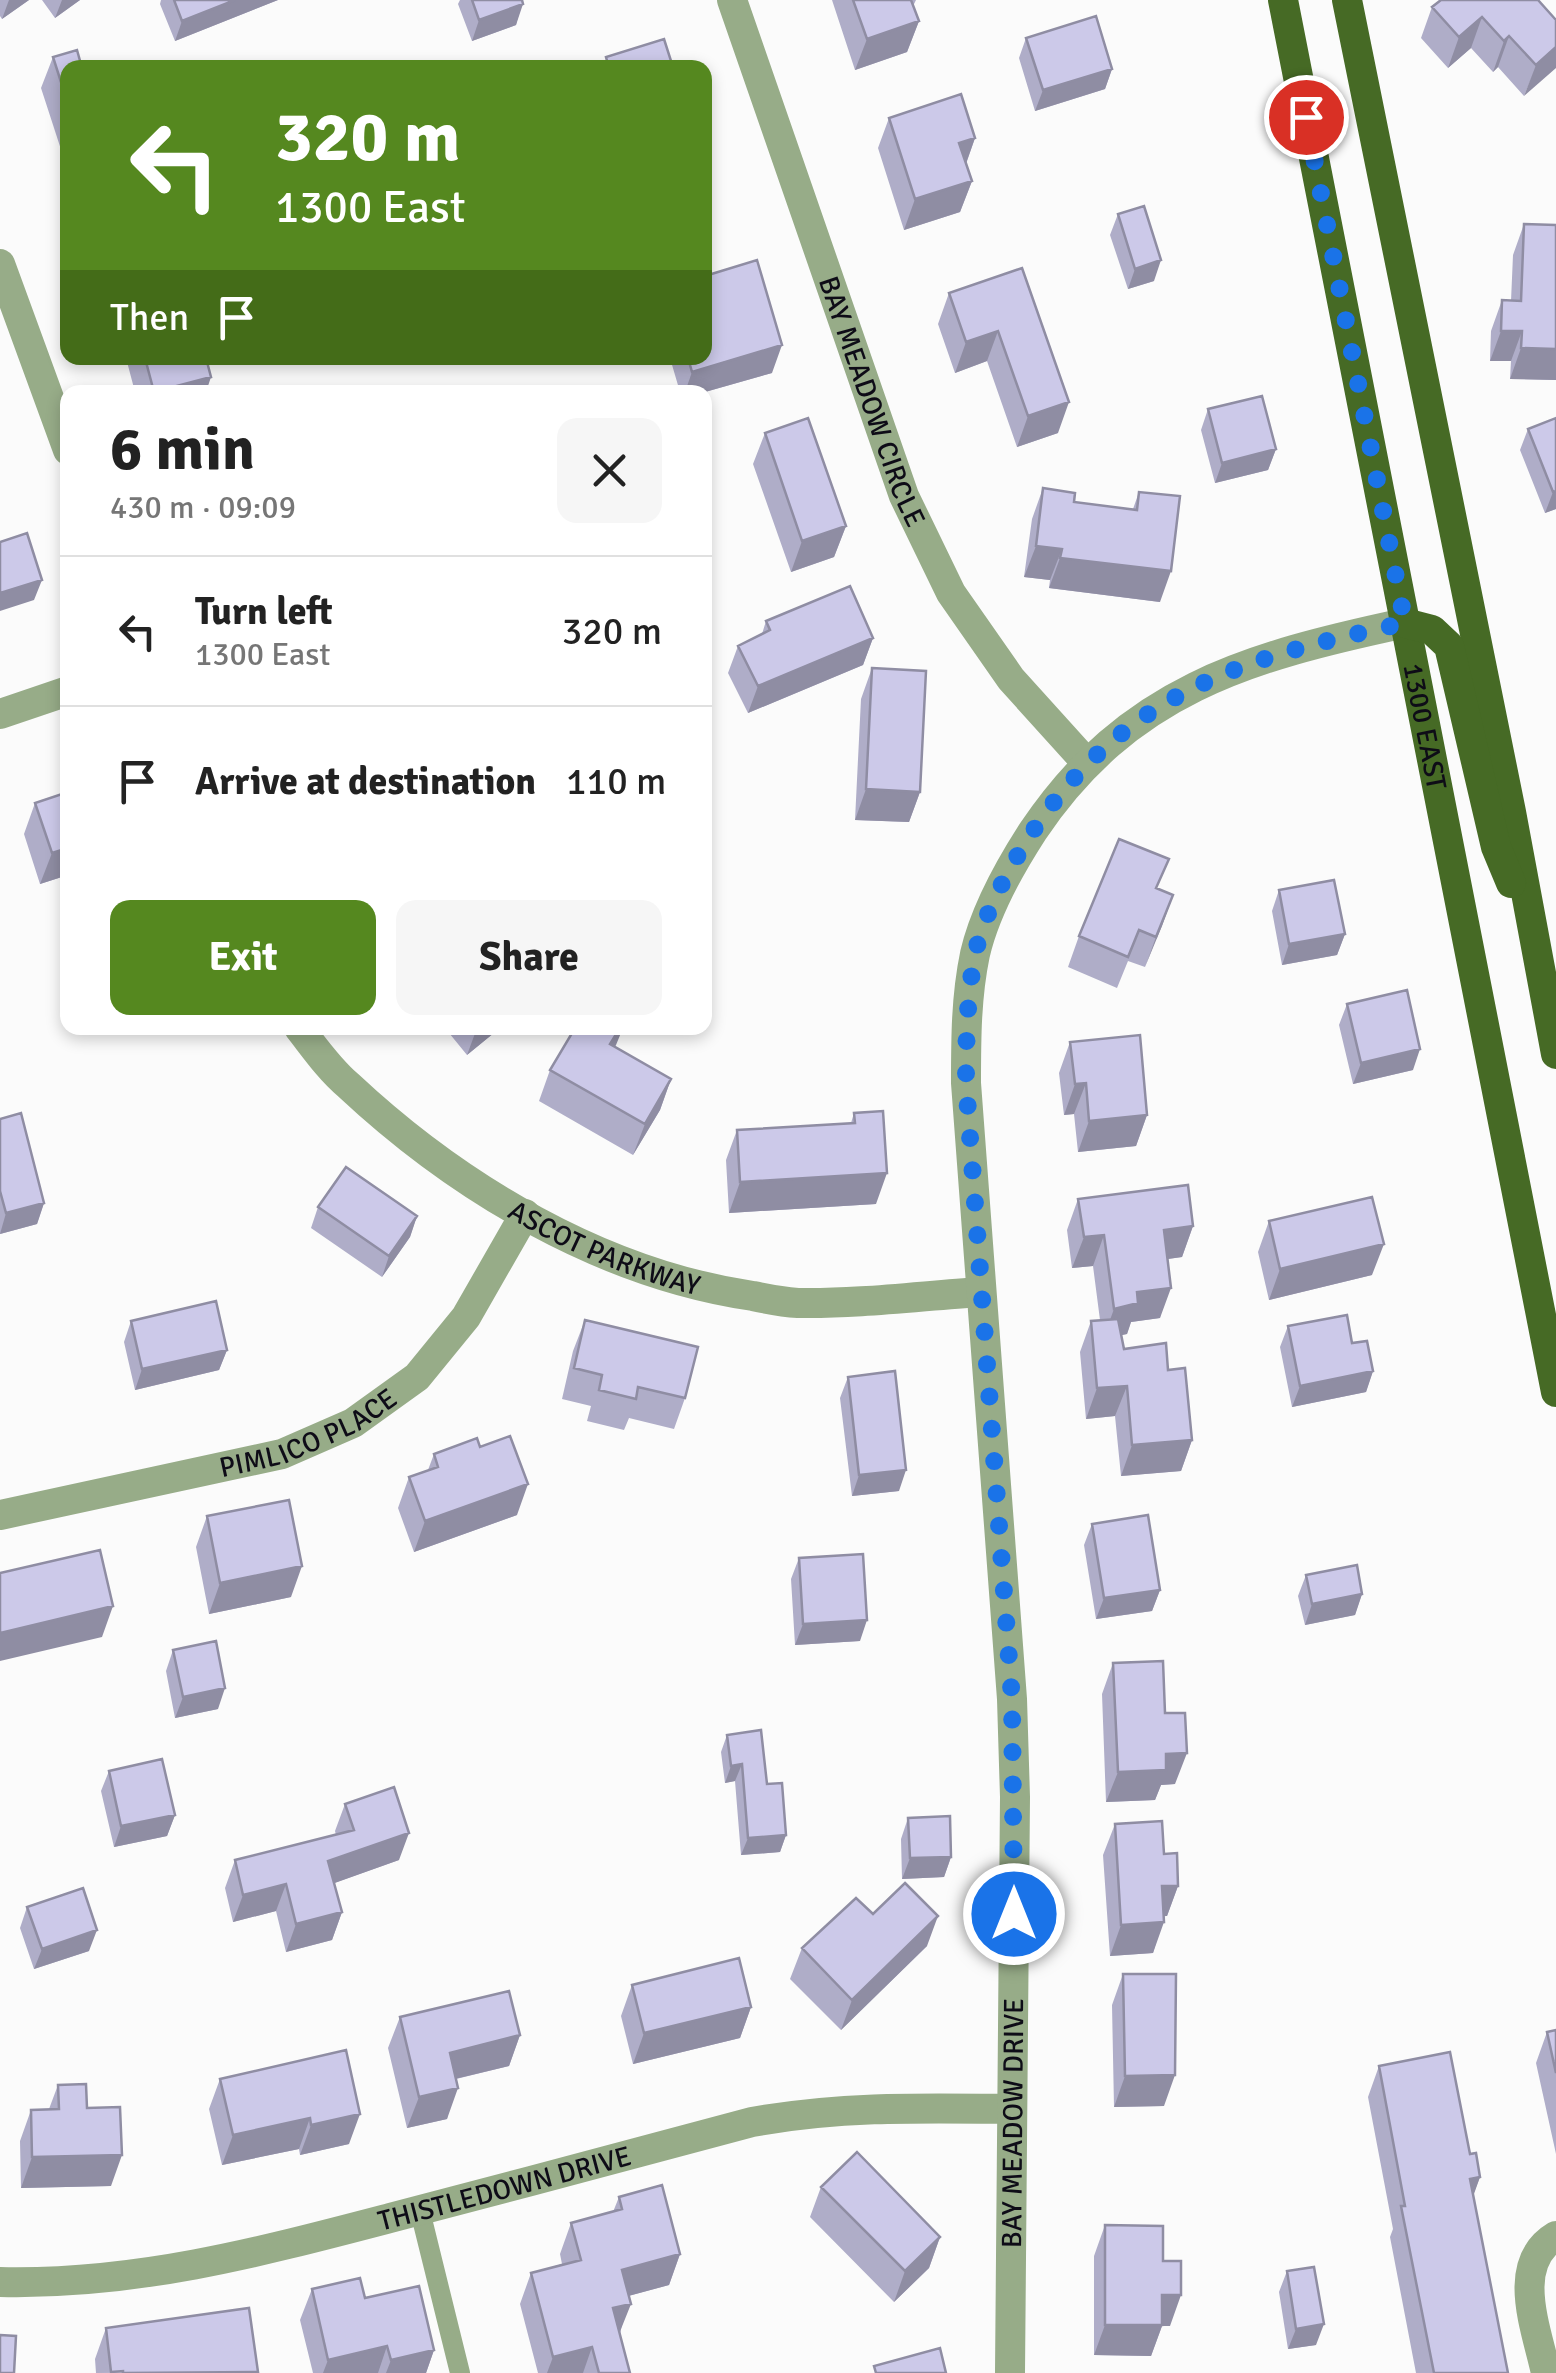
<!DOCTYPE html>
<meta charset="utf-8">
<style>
:root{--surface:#fff;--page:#f6f6f6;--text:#222;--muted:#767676;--line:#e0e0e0;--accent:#55881f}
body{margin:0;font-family:Signika,sans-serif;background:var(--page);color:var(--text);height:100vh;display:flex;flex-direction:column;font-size:38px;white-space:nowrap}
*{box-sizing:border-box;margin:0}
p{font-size:32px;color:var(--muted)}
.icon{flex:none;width:55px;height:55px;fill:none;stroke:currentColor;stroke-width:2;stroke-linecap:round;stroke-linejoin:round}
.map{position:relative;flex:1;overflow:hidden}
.sheet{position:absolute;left:60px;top:385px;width:652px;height:650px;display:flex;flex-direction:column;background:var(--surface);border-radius:20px;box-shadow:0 5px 15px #0003}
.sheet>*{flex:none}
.hud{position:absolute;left:60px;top:60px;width:652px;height:305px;border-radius:20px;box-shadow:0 5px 15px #0003;background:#55881f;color:#fff;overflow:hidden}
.pin{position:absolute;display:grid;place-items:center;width:85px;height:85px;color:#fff;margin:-42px;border:5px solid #fff;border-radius:50%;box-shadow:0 2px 10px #0007}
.me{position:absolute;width:110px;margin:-55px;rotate:0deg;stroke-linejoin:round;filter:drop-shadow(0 0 8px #0008)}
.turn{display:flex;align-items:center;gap:35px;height:210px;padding:0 50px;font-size:45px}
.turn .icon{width:130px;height:130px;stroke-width:2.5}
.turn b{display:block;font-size:70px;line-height:85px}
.then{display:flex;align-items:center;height:95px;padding:0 50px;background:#0003;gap:20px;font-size:38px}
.round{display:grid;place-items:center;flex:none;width:105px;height:105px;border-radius:20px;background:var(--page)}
.headline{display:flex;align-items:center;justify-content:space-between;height:170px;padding:0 50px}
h1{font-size:60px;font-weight:700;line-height:75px}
.cta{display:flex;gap:20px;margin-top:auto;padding:20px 50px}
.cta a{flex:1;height:115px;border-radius:20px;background:var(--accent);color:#fff;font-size:40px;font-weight:700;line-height:115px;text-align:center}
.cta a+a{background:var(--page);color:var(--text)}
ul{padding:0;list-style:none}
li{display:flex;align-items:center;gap:30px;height:150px;padding:0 50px;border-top:2px solid var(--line)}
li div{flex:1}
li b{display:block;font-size:38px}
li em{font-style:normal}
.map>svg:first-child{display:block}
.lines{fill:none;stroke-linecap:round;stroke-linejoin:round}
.lane{stroke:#97ac88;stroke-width:20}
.street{stroke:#97ac88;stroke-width:30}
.primary{stroke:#466a25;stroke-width:30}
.wall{fill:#afadc8}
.shaded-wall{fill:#8f8da3}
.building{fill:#ccc9e9;stroke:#8f8da3;stroke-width:2.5}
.route{stroke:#1a73e8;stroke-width:18;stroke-dasharray:0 32.4}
.labels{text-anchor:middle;stroke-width:8;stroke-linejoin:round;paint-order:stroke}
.street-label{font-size:28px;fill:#0e0c17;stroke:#fff}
</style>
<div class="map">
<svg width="1556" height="2373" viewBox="0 0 1556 2373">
<rect width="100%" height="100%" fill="#fbfbfb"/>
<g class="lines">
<path class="lane" d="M420 2211 460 2373"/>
<g class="street">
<path id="s1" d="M732 0 904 496 951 593 1011 679 1086 762"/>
<path d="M0 264 68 450"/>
<path d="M0 714 68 691"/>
<path id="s2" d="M299 1028C314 1047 329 1069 348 1085 458 1188 602 1274 753 1296 767 1299 783 1302 798 1303 858 1304 920 1296 980 1292"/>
<path id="s3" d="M0 1515 282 1454 353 1423 417 1377 466 1317 525 1214"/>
<path id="s4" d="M0 2282C136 2285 260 2252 390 2218 511 2187 631 2154 752 2122 840 2106 922 2108 1012 2109"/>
<path id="s5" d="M1010 2373 1015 1797 1012 1699 966 1083C966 1040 966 997 975 954 985 911 1009 868 1033 831 1128 690 1247 657 1405 623"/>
<path d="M1546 2373C1537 2330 1509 2264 1556 2236"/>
</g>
<g class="primary">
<path id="s6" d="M1283 0 1556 1392"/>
<path d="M1347 0 1511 812 1556 1054"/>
<path d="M1405 623 1432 630 1449 646 1496 847 1511 883"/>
</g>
</g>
<path class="wall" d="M0 0H29L2 19 0 16Z
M42 0H80L55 18Z
M161 0H278L175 41 160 4Z
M460 0H522L516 25 472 41 458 4Z
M832 0H916L913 6 919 21 907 52 855 70Z
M1432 7 1556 20 1524 96 1498 67 1493 72 1471 48 1448 68 1421 38Z
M1026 38 1112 69 1105 89 1035 111 1019 58Z
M53 57 68 68V171L41 88Z
M889 118 975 138 966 164 972 181 960 212 904 230 878 148Z
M1118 214 1154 281 1128 289 1110 235Z
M1524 224 1556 380 1510 379 1511 361H1490L1491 331 1502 300 1511 301 1513 255Z
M1022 268 1058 433 1017 447 987 361 955 373 938 324 949 293Z
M126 358H206V392H135Z
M670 358H705L772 373 705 392H680Z
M1208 409 1276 449 1268 470 1215 483 1201 430Z
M1556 418V509L1545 513 1520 450 1528 429Z
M765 433 846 526 834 557 791 572 753 464Z
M1043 488 1074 502 1133 509 1139 492 1160 602 1049 588 1050 580 1024 577 1032 519Z
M766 621 873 638 863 665 748 713 728 673 738 646 762 634Z
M872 668 920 792 909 822 855 820 861 699Z
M68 792V875L40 884 24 834 35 803Z
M1158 889 1173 895 1145 967 1128 961 1117 988 1068 967 1079 936Z
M1279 890 1345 934 1337 955 1282 965 1272 911Z
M1347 1004 1413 1070 1353 1084 1339 1025Z
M445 1028H500L467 1055Z
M1070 1042 1147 1115 1136 1146 1078 1152 1074 1114 1064 1115 1059 1073Z
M615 1047 671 1079 660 1110 633 1155 539 1101 550 1070Z
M854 1113 876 1204 729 1213 726 1160 737 1130 851 1123Z
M0 1119 44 1203 37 1224 0 1234Z
M1078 1199 1193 1226 1182 1257 1168 1259 1160 1318 1131 1322 1127 1334 1121 1335 1124 1349 1168 1370 1192 1440 1181 1471 1121 1476 1115 1416 1086 1419 1080 1352 1091 1321 1100 1320 1093 1266 1072 1268 1067 1230Z
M318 1207 417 1216 410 1237 382 1277 311 1228Z
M1269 1221 1372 1275 1269 1300 1258 1252Z
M585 1320 685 1398 674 1429 629 1418 624 1430 587 1421 591 1406 562 1399 573 1351Z
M131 1321 227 1350 219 1370 135 1390 124 1342Z
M1288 1326 1352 1343 1373 1371 1366 1392 1292 1407 1280 1347Z
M848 1377 899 1491 852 1496 840 1398Z
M480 1447 517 1515 414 1552 398 1508 409 1477 428 1470 434 1454Z
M207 1516 291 1597 209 1614 196 1547Z
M1092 1524 1160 1590 1152 1611 1096 1619 1084 1545Z
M799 1558 860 1641 795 1645 791 1579Z
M1306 1575 1362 1594 1355 1615 1305 1625 1298 1596Z
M173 1650 218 1709 175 1718 166 1671Z
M1113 1663 1165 1713 1175 1784 1161 1785 1155 1800 1106 1802 1102 1694Z
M727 1735 767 1784 786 1835 780 1852 741 1855 735 1781 725 1783 721 1752Z
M109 1771 175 1815 167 1836 114 1847 101 1791Z
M345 1804 399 1860 334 1883 342 1912 332 1940 286 1952 276 1911 233 1922 225 1888 235 1860 336 1835 335 1831Z
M908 1818 951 1857 944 1877 902 1879 901 1839Z
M1115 1824 1164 1854 1178 1886 1167 1916H1164L1153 1953 1110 1956 1103 1855Z
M27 1907 89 1951 34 1969 20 1928Z
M873 1914 927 1946 841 2030 790 1979 802 1948Z
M1123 1974 1164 2106 1114 2107 1112 2005Z
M632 1985 751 2007 740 2038 633 2064 621 2016Z
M400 2017 520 2035 509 2066 456 2079 447 2119 407 2128 388 2048Z
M1556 2030V2154L1536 2063 1547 2032Z
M346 2050 349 2144 300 2155 299 2149 222 2165 209 2109 220 2079Z
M1379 2066 1470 2154 1480 2177 1473 2195 1508 2373H1416L1390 2237 1393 2229 1368 2097Z
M58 2085 111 2186 21 2188 20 2141 31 2110 49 2109Z
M821 2187 940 2237 929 2268 894 2302 810 2217Z
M619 2197 680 2254 669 2285 628 2296 620 2334 630 2373H538L520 2304 531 2273 562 2264 560 2254 571 2223 613 2212Z
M1105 2225 1163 2261 1170 2326H1162L1151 2356 1094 2355V2256Z
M1287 2271 1316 2345 1288 2349 1279 2292Z
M312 2289 365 2298 434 2350 426 2373H313L300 2320Z
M106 2328 258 2372 96 2373 95 2359Z"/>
<path class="shaded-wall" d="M9 0H29L2 19Z
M62 0H80L55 18Z
M235 0H278L175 41 182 21Z
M523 4 516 25 472 41 479 20Z
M1482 17 1471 48 1448 68 1459 37Z
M919 21 907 52 855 70 867 39Z
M1509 36 1498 67 1493 72 1504 41Z
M1556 47V68L1524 96 1536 65Z
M1112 69 1105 89 1035 111 1043 90Z
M975 138 964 169 959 143Z
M972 181 960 212 904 230 915 199Z
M1161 260 1154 281 1128 289 1135 269Z
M998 331 987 361 955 373 966 342Z
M1501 331H1522L1511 361H1490Z
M782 345 772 373 705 392H685L692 372Z
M1521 348 1556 349V380L1510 379Z
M211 377 206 392H154Z
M1069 402 1058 433 1017 447 1028 416Z
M1276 449 1268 470 1215 483 1222 463Z
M1556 491V509L1545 513 1553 492Z
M846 526 834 557 791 572 802 541Z
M1036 546 1062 549 1050 580 1024 577Z
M1060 558 1171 571 1160 602 1049 588Z
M42 580 34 600 0 611V593Z
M873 638 863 665 748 713 758 686Z
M866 789 920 792 909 822 855 820Z
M68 848V875L40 884 52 853Z
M1173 895 1162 926 1145 967 1156 937Z
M1345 934 1337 955 1282 965 1289 944Z
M477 1028H500L467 1055Z
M620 1028H623L616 1045 599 1074 610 1044Z
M1420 1049 1413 1070 1353 1084 1361 1063Z
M671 1079 660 1110 633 1155 645 1124Z
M1086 1083 1074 1114 1064 1115 1075 1084Z
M1147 1115 1136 1146 1078 1152 1089 1121Z
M887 1173 876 1204 729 1213 740 1182Z
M44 1203 37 1224 0 1234 6 1213Z
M417 1216 410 1237 382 1277 389 1256Z
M1193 1226 1182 1257 1153 1261 1164 1230Z
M1104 1235 1093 1266 1072 1268 1084 1237Z
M1384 1244 1372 1275 1269 1300 1280 1269Z
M1171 1288 1160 1318 1131 1322 1127 1334 1103 1339 1114 1309 1137 1292Z
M227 1350 219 1370 135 1390 142 1369Z
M1373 1371 1366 1392 1292 1407 1300 1386Z
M1127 1386 1115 1416 1086 1419 1097 1388Z
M1192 1440 1181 1471 1121 1476 1132 1445Z
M906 1470 899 1491 852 1496 859 1475Z
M528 1484 517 1515 414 1552 425 1521Z
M302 1566 291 1597 209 1614 220 1583Z
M1160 1590 1152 1611 1096 1619 1104 1598Z
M1362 1594 1355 1615 1305 1625 1312 1604Z
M113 1606 102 1637 0 1661V1633Z
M867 1620 860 1641 795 1645 803 1624Z
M225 1688 218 1709 175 1718 183 1697Z
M1187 1753 1175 1784 1161 1785 1155 1800 1106 1802 1118 1772 1166 1754Z
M742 1764 735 1781 725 1783 731 1766Z
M175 1815 167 1836 114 1847 121 1826Z
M409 1833 399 1860 318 1889 328 1861Z
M786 1835 780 1852 741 1855 748 1838Z
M951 1857 944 1877 902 1879 910 1858Z
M286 1884 276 1911 233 1922 243 1895Z
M1162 1886H1178L1167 1916 1150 1917Z
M342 1912 332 1940 286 1952 296 1924Z
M938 1916 927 1946 841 2030 852 2000Z
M1164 1922 1153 1953 1110 1956 1121 1925Z
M97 1930 89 1951 34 1969 42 1949Z
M751 2007 740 2038 633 2064 644 2033Z
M520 2035 509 2066 438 2083 450 2053Z
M1175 2075 1164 2106 1114 2107 1125 2076Z
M458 2088 447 2119 407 2128 419 2097Z
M360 2114 349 2144 300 2155 311 2125Z
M310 2118 299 2149 222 2165 233 2135Z
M122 2155 111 2186 21 2188 32 2157Z
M1480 2177 1469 2208 1470 2179Z
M940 2237 929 2268 894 2302 905 2271Z
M680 2254 669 2285 610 2301 622 2270Z
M1162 2295H1181L1170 2326H1162L1151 2356 1094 2355 1105 2325Z
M631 2304 619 2334 613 2308Z
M1324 2324 1316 2345 1288 2349 1296 2329Z
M387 2346 378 2373H323L328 2360Z
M592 2347 583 2373H547L553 2357Z
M434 2350 426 2373H386L391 2360Z"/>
<path class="building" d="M174 0H235L182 21Z
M472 0H522L523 4 479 20Z
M853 0H911L919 21 867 39Z
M1441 0H1538L1556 20V47L1536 65 1509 36 1504 41 1482 17 1459 37 1432 7Z
M1096 16 1112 69 1043 90 1026 38Z
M664 39 672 64 664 68H609L606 57Z
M77 50 82 68H68V104L53 57Z
M961 94 975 138 959 143 972 181 915 199 889 118Z
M1144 206 1161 260 1135 269 1118 214Z
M1524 224 1556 225V349L1521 348 1522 331H1501L1502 300 1521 301Z
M757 260 782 345 692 372 688 358H705V276Z
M1022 268 1069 402 1028 416 998 331 966 342 949 293Z
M145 358H206L211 377 154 392Z
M1262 396 1276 449 1222 463 1208 409Z
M808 418 846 526 802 541 765 433Z
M1556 418V491L1553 492 1528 429Z
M1043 488 1075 493 1074 502 1137 510 1139 492 1180 496 1171 571 1060 558 1062 549 1036 546Z
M27 533 42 580 0 593V542Z
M850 586 873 638 758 686 738 646 770 630 766 621Z
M872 668 926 671 920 792 866 789Z
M68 792V848L52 853 35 803Z
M1119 839 1169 859 1156 888 1173 895 1156 937 1139 930 1128 957 1079 936Z
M1334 880 1345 934 1289 944 1279 890Z
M1407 990 1420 1049 1361 1063 1347 1004Z
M575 1028H620L610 1044 671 1079 645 1124 550 1070Z
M1140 1035 1147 1115 1089 1121 1086 1083 1075 1084 1070 1042Z
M883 1111 887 1173 740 1182 737 1130 855 1123 854 1113Z
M21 1113 44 1203 6 1213 0 1191V1119Z
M346 1167 417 1216 389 1256 318 1207Z
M1188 1185 1193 1226 1164 1230 1171 1288 1137 1292 1138 1303 1114 1309 1104 1235 1084 1237 1078 1199Z
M1372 1197 1384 1244 1280 1269 1269 1221Z
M216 1301 227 1350 142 1369 131 1321Z
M1347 1315 1352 1343 1367 1341 1373 1371 1300 1386 1288 1326Z
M1118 1319 1124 1349 1166 1343 1168 1370 1185 1368 1192 1440 1132 1445 1127 1386 1097 1388 1091 1321Z
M585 1320 698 1347 685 1398 638 1387 636 1399 599 1390 602 1375 574 1368Z
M895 1371 906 1470 859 1475 848 1377Z
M510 1436 528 1484 425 1521 409 1477 438 1467 434 1454 477 1438 480 1447Z
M289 1500 302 1566 220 1583 207 1516Z
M1148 1515 1160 1590 1104 1598 1092 1524Z
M100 1550 113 1606 0 1633V1573Z
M863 1554 867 1620 803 1624 799 1558Z
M1357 1565 1362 1594 1312 1604 1306 1575Z
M216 1641 225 1688 183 1697 173 1650Z
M1163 1661 1165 1713H1185L1187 1753 1166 1754V1770L1118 1772 1113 1663Z
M761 1730 767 1784 782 1783 786 1835 748 1838 742 1764 731 1766 727 1735Z
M162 1759 175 1815 121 1826 109 1771Z
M394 1787 409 1833 328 1861 342 1912 296 1924 286 1884 243 1895 235 1860 354 1830 345 1804Z
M950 1816 951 1857 910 1858 908 1818Z
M1162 1821 1164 1854 1177 1853 1178 1886H1162L1164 1922 1121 1925 1115 1824Z
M905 1883 938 1916 852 2000 802 1948 856 1898 873 1914Z
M83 1888 97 1930 42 1949 27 1907Z
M739 1958 751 2007 644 2033 632 1985Z
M1123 1974H1176L1175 2075 1125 2076Z
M509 1991 520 2035 450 2053 458 2088 419 2097 400 2017Z
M1556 2030V2073L1547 2032Z
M346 2050 360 2114 311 2125 310 2118 233 2135 220 2079Z
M1450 2052 1470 2154 1476 2153 1480 2177 1470 2179 1508 2373H1434L1401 2206H1405L1379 2066Z
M86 2084 87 2108 120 2107 122 2155 32 2157 31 2110 59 2109 58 2085Z
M857 2152 940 2237 905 2271 821 2187Z
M662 2185 680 2254 622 2270 631 2304 613 2308 630 2373H599L592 2347 553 2357 531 2273 581 2260 571 2223 622 2209 619 2197Z
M1105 2225 1163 2226V2261H1181V2295H1162V2325H1105Z
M1314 2267 1324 2324 1296 2329 1287 2271Z
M360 2278 365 2298 419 2286 434 2350 391 2360 387 2346 328 2360 312 2289Z
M249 2308 258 2372 123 2373V2371L111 2372 106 2328Z
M0 2335 16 2336 14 2373H0Z
M940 2348 946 2373H876L874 2366Z"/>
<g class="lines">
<path class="route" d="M1014 1914 1012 1699 966 1083C966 1039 967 997 975 954 985 911 1009 868 1033 831 1128 690 1247 657 1405 623L1306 117"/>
</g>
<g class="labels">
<g class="street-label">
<text dy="10" stroke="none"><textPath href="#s1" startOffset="425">BAY MEADOW CIRCLE</textPath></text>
<text dy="10" stroke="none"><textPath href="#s6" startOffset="740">1300 EAST</textPath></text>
<text dy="10" stroke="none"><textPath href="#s2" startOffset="382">ASCOT PARKWAY</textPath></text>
<text dy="10" stroke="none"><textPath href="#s3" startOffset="320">PIMLICO PLACE</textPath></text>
<text dy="10" stroke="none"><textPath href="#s5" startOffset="250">BAY MEADOW DRIVE</textPath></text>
<text dy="10" stroke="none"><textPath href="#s4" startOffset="515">THISTLEDOWN DRIVE</textPath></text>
</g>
</g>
</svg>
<div class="pin" style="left:1306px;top:117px;background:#d93025"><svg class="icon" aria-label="arrive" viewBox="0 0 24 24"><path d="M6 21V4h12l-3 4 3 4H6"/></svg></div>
<svg class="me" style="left:1014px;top:1914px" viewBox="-20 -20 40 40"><circle r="17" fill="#1a73e8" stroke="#fff" stroke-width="3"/><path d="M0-11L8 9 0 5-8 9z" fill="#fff"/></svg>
<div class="hud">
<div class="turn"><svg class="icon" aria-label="left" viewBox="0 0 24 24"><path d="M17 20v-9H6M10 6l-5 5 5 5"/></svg><div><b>320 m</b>1300 East</div></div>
<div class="then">Then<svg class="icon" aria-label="arrive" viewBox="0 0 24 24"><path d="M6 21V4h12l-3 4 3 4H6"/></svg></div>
</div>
<section class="sheet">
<div class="headline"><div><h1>6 min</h1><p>430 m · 09:09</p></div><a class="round"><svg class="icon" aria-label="close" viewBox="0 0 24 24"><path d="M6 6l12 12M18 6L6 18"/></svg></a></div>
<ul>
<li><svg class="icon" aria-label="left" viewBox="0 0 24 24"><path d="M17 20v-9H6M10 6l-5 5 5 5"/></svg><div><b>Turn left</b><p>1300 East</p></div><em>320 m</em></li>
<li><svg class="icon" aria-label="arrive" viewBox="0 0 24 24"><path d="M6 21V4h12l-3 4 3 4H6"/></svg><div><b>Arrive at destination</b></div><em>110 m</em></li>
</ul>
<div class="cta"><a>Exit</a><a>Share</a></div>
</section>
</div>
